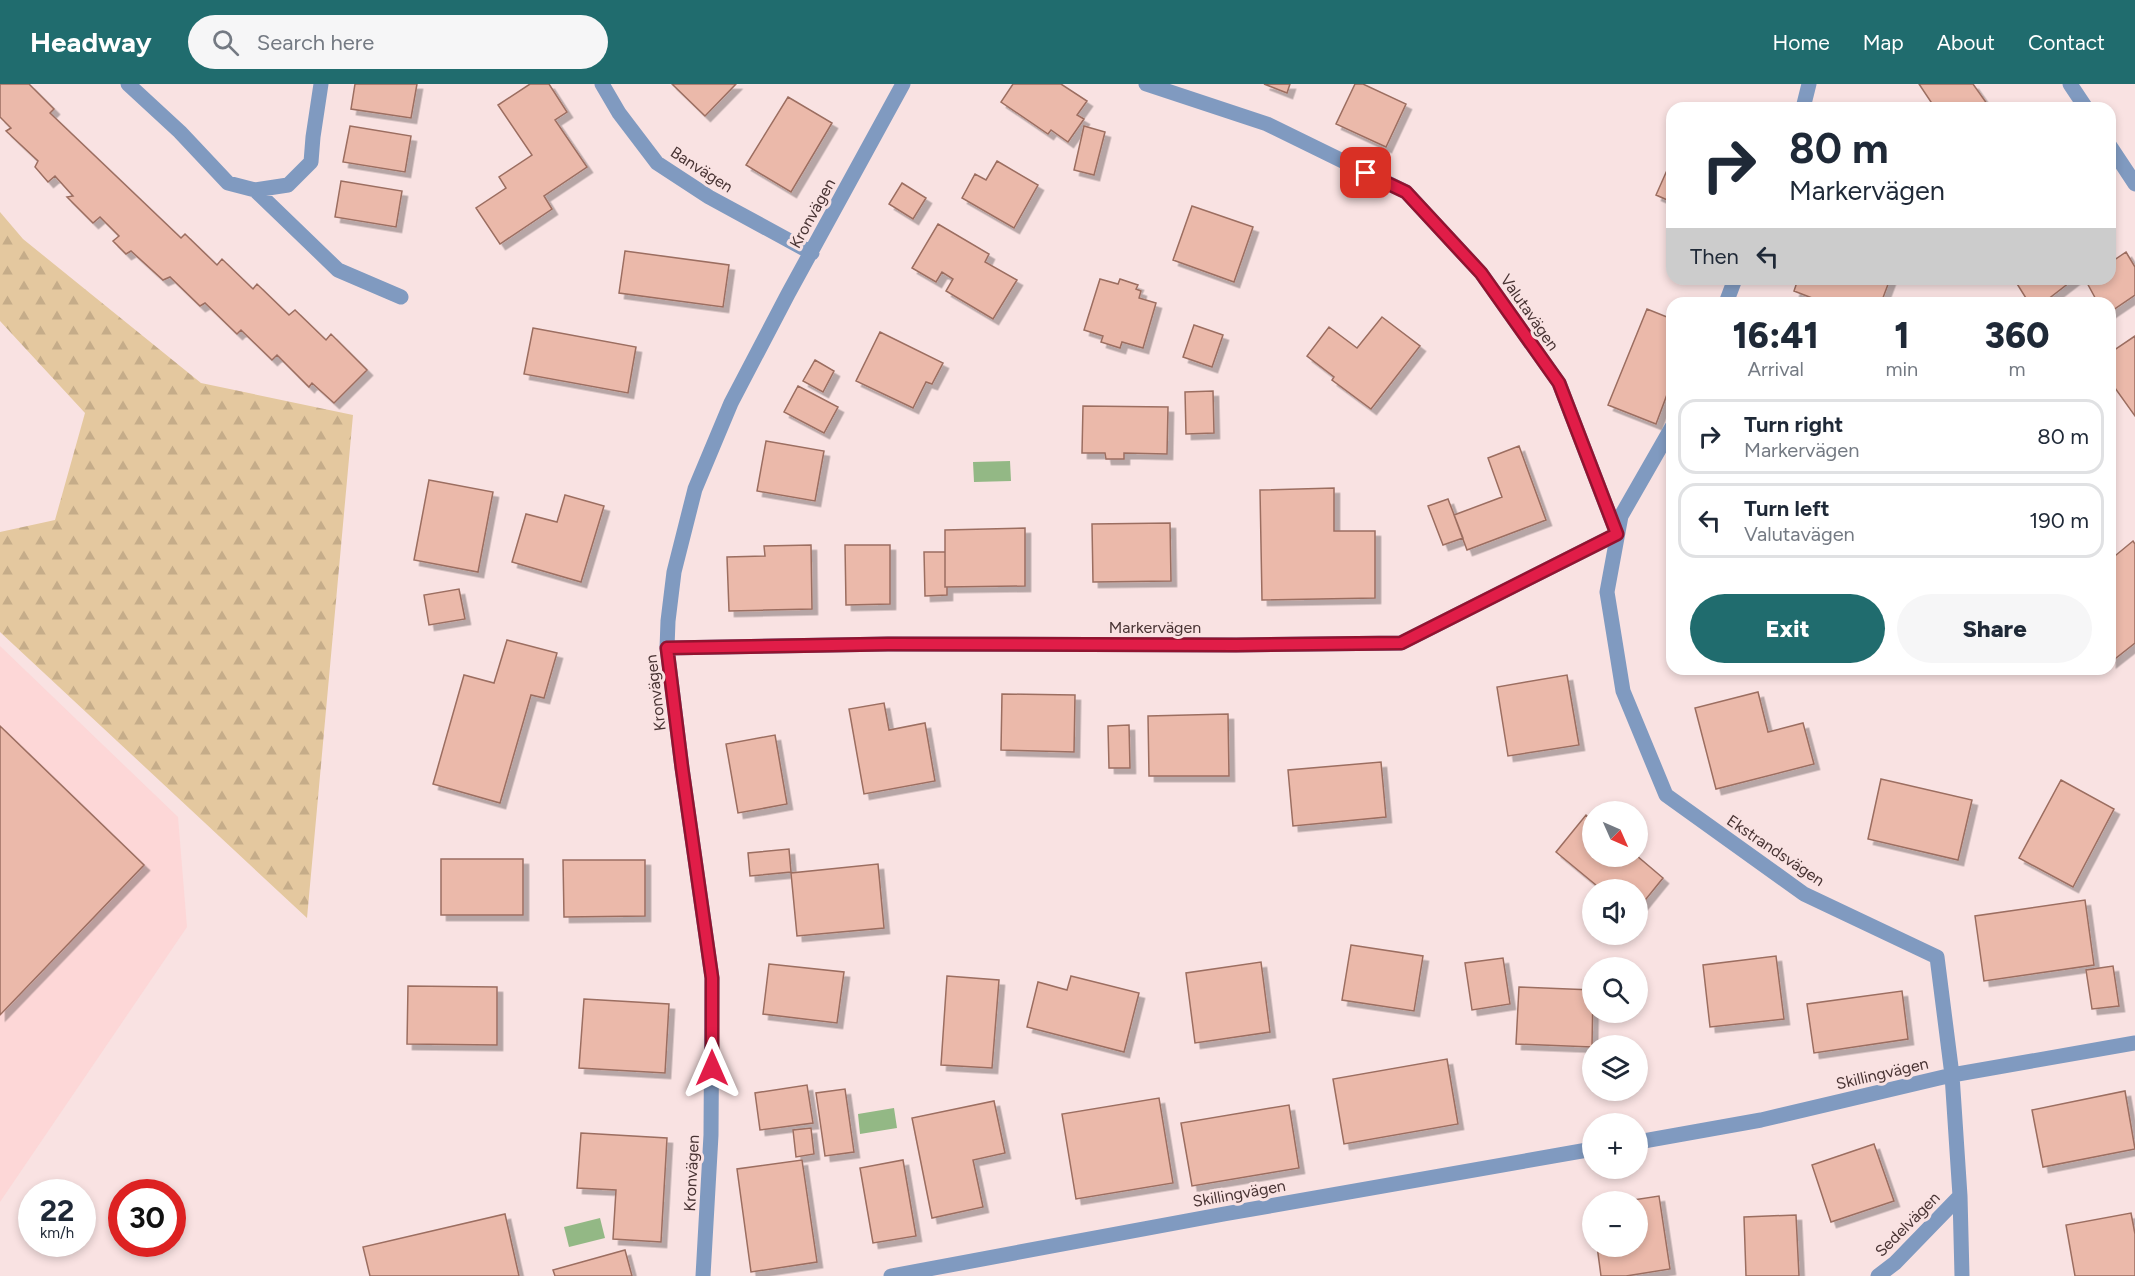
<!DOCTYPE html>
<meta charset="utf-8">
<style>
:root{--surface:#fff;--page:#f6f6f7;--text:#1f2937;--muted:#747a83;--line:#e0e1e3;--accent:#206c6e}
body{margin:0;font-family:Figtree,sans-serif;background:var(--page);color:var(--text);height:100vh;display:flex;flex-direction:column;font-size:22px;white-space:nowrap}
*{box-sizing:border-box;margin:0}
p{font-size:20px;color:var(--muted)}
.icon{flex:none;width:33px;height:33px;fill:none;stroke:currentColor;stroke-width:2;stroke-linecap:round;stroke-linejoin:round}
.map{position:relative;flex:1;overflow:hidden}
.side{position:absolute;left:1666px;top:213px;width:450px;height:378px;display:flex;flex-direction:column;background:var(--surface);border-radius:18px;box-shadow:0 3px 9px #0003}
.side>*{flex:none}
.banner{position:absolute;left:1666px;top:18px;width:450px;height:183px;border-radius:18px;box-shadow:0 3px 9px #0003;background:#fff;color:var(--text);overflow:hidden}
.needle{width:39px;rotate:135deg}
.tools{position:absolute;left:1582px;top:717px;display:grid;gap:12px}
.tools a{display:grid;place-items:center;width:66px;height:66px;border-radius:50%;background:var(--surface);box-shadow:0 3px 9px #0003;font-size:30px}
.speed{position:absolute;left:18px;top:1095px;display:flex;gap:12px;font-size:30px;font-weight:700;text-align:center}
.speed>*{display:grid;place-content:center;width:78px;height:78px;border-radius:50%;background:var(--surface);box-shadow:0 3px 9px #0003;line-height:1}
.speed small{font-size:15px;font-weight:400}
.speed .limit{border:9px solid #d22;background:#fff;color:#111}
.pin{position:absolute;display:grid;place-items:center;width:51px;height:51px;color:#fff;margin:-26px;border-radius:12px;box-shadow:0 3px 9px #0006}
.me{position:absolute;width:66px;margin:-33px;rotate:0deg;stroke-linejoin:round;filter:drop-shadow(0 0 4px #0008)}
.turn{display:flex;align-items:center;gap:21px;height:126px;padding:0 24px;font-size:27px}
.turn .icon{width:78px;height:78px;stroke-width:2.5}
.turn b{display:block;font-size:42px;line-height:51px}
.then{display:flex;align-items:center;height:57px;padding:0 24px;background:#0003;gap:12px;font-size:22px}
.eta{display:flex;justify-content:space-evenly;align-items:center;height:102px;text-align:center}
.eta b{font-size:36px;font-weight:800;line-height:42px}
.primary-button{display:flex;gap:12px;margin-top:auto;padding:12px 24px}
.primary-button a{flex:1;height:69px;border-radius:36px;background:var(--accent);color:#fff;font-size:24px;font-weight:800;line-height:69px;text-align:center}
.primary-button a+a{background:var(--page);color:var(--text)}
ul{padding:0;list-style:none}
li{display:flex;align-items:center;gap:18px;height:75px;margin:0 12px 9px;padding:0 12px;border:3px solid var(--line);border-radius:18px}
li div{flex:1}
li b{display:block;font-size:22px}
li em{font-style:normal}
header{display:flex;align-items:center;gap:36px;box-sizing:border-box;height:84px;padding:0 30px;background:var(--accent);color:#fff}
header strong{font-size:28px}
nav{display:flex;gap:33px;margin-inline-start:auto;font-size:21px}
.search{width:420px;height:54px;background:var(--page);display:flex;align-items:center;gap:15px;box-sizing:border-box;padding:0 21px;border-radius:33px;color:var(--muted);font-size:22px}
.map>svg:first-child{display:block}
.built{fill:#fdd7d7}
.forest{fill:url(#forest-firs)}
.water{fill:#93b885}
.building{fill:#ebb9aa;stroke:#9c6e61;stroke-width:1.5;filter:url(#shadow)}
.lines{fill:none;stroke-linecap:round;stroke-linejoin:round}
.minor{stroke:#809ac0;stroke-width:15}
.route-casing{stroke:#92132f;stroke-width:15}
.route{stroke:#e11d48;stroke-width:10}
.labels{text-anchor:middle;stroke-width:6;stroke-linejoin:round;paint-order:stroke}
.street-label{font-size:16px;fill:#483333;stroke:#f9e2e2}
</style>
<header>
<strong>Headway</strong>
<div class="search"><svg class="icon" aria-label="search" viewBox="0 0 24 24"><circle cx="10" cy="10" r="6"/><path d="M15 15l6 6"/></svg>Search here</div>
<nav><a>Home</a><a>Map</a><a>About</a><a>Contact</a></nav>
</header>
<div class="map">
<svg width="2135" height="1192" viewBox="0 0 2135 1192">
<defs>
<pattern id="forest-firs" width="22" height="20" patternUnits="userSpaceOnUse" patternTransform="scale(1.5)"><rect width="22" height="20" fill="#e4c89f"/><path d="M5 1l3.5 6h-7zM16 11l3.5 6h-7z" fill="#c5ac89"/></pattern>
<filter id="shadow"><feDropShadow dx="5.5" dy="5.5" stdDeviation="0" flood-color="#0004"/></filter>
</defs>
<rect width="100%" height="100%" fill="#f9e2e2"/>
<path class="built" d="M0 562 178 733 187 843 0 1118Z"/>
<path class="forest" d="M0 128 23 155 201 299 353 331 307 834 0 548V448L55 436 85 329 0 237Z"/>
<path class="water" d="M1010 377 1011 397 974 398 973 378Z
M894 1024 897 1044 860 1050 858 1030Z
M600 1134 605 1154 569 1163 564 1143Z"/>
<path class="building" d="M0 0H29L54 25 50 29 181 154 185 150 217 181 222 175 253 205 257 200 289 231 295 226 326 256 331 250 367 286 334 319 312 299 309 303 277 271 272 276 241 246 237 250 205 219 200 222 170 193 163 196 131 167 126 170 113 157 119 152 100 133 93 139 67 113 73 112 55 92 48 98 35 83 38 77 6 47 11 44 0 33Z
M355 0H417L411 34 351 25Z
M530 0H549L567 28 555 36 587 83 544 112 552 125 500 160 476 124 506 104 499 93 532 71 498 21Z
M672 0H736L705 32Z
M1013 0H1061L1087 17 1077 31 1084 35 1068 58 1051 46 1048 50 1001 18Z
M1264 0H1290L1287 9Z
M1355 0H1363L1406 20 1386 63 1336 40Z
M1919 0H1973L1990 24H1935Z
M788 13 832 39 791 108 746 81Z
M350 42 411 52 405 88 343 78Z
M1084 42 1105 48 1094 91 1074 86Z
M1672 75V118L1656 111Z
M997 77 1038 101 1014 144 962 114 975 90 986 96Z
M341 97 402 107 396 143 335 133Z
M902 99 926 114 913 135 889 120Z
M1192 122 1253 143 1234 198 1173 176Z
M938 140 989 170 985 178 1017 196 993 235 946 207 953 195 942 188 936 198 912 184Z
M625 167 729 181 723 223 619 209Z
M2126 168 2135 183V211L2110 228V219H2098L2086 197 2089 195H2110V179Z
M1100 195 1118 200 1120 195 1138 201 1136 205 1141 207 1139 214 1156 219 1143 264 1122 258 1120 264 1101 258 1103 252 1084 246Z
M1798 195H1890L1881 219H1825L1794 207Z
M2014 195H2074L2043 219H2029Z
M1647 225 1672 235V297L1656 340 1608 321Z
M1382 233 1420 262 1371 325 1332 296 1334 293 1307 272 1329 243 1357 264Z
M1194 241 1223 251 1212 283 1183 273Z
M533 244 636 263 628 309 524 290Z
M880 248 943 279 932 300 926 298 913 324 856 297Z
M2135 252V332L2110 297V269Z
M815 276 834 287 823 308 803 297Z
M798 302 838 323 824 349 784 328Z
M1213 307 1214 349 1186 350 1185 308Z
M1083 322 1168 323 1167 370 1124 369V375H1106L1105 369H1082Z
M766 357 824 367 815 417 757 407Z
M1519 362 1546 436 1467 466 1454 431 1502 413 1488 374Z
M429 396 493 408 478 488 414 476Z
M1334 404V447H1375V514L1262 516 1260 406Z
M565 411 604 422 581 498 512 478 526 430 557 438Z
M1448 415 1463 454 1443 461 1428 422Z
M1170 439 1171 497 1093 498 1092 440Z
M1025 444V502L945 503V446Z
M2133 457 2135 460V559L2111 578 2110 476Z
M811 461 812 525 729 527 727 473 765 472 764 462Z
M845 461H890V520L846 521Z
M924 468H945V503H947V511L925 512Z
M459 505 465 535 429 541 424 511Z
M507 556 557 569 544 614 531 611 500 719 433 700 464 591 494 599Z
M1567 591 1579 661 1508 672 1497 603Z
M1758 608 1768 648 1803 639 1814 680 1716 705 1695 624Z
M1002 610 1075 611 1074 668 1001 666Z
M884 619 889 646 925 639 935 697 864 710 849 625Z
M1228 630 1229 692H1149L1148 632Z
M1129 641 1130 684H1109L1108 642Z
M0 642 144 781 0 931Z
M775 651 787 720 738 729 726 660Z
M1381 678 1386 733 1293 742 1288 686Z
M1881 695 1972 716 1958 776 1868 755Z
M2061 696 2114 725 2073 803 2019 774Z
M1586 731 1593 737V772H1637L1663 794 1638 825V806H1602L1556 768Z
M789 765 791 788 750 792 748 769Z
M441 775H523V831H441Z
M563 776H645V832L564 833Z
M878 780 884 844 797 852 791 789Z
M2085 816 2094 881 1984 897 1975 832Z
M1351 861 1423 872 1414 927 1342 916Z
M1776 872 1784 935 1710 943 1703 881Z
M1503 874 1510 920 1472 926 1465 879Z
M1261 878 1270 948 1195 959 1186 889Z
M769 880 844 888 837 939 763 930Z
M2113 882 2119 922 2092 925 2086 886Z
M947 892 999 896 992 984 941 981Z
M1071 892 1139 909 1124 968 1027 943 1038 898 1067 906Z
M408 902 497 903V961L407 960Z
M1519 903 1593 906 1592 963 1516 960Z
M1902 907 1908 955 1814 969 1807 920Z
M584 915 669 920 665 989 579 984Z
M1447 975 1458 1040 1344 1060 1333 995Z
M807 1001 813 1039 760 1046 755 1009Z
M845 1005 854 1068 825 1072 816 1009Z
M2125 1007 2135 1065 2043 1083 2032 1026Z
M1159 1014 1173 1099 1076 1115 1062 1030Z
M994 1017 1005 1069 973 1076 983 1123 932 1134 912 1034Z
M1289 1021 1299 1084 1192 1102 1181 1039Z
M811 1044 814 1070 796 1073 793 1046Z
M581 1049 667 1054 661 1158 613 1155 616 1106 577 1104Z
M1874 1060 1894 1117 1831 1138 1812 1081Z
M802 1076 817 1178 751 1188 737 1085Z
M903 1076 916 1152 873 1159 860 1084Z
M1659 1112 1670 1185 1626 1192H1601L1597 1162H1638V1118H1620Z
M2131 1129 2135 1150V1192H2075L2066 1141Z
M505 1130 519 1192H370L363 1163Z
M1796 1131 1799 1192H1746L1744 1133Z
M625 1166 632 1192H555L553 1186Z"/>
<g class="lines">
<path class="minor" d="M128 0 180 48 228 99 255 106 288 101 311 78 313 53 321 0
M602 0 619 29 657 79 709 113 812 169
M2070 0 2086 24
M1803 24 1809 0
M2110 62 2135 100
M255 106 338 186 401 213
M1726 219 1735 195
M1672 343 1621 432 1607 508 1623 607 1666 711 1804 810 1937 873 1952 991 1960 1112 1962 1192
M667 564 888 560 1236 561 1401 559 1617 450 1559 299 1481 189 1406 108 1267 40 1146 0
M1638 1058 1761 1036 1952 991 2135 959
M703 1192 711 1051 712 894 682 684 667 564 668 537 674 488 695 405 731 319 788 210 903 0
M891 1192 1224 1130 1593 1065
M1878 1192 1895 1179 1960 1112"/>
</g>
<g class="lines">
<g class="route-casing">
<path id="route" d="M712 984V894L682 684 667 564 888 560 1236 561 1401 559 1617 450 1559 299 1481 189 1406 108 1366 89"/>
</g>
<use href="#route" class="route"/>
</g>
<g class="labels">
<g class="street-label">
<text transform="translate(702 85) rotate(33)" y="6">Banvägen</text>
<text transform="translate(812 129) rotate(-61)" y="6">Kronvägen</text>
<text transform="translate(1530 228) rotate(55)" y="6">Valutavägen</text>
<text x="1155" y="549">Markervägen</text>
<text transform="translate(655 609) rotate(-97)" y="6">Kronvägen</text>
<text transform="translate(1776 766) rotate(34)" y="6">Ekstrandsvägen</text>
<text transform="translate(1882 989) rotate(-13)" y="6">Skillingvägen</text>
<text transform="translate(691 1089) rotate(-87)" y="6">Kronvägen</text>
<text transform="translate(1239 1109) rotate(-10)" y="6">Skillingvägen</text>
<text transform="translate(1907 1140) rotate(-45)" y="6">Sedelvägen</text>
</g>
</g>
</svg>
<div class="tools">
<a><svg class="needle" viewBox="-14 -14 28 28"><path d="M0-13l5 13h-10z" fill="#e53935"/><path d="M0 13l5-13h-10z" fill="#747a83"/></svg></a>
<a><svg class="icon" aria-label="sound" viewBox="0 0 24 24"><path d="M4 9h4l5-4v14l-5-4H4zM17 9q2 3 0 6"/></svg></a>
<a><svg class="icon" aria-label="search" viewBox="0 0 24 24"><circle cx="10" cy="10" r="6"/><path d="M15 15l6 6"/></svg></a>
<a><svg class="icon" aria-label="layers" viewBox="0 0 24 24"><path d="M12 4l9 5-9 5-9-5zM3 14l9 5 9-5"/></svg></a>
<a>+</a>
<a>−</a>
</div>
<div class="speed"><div>22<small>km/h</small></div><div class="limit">30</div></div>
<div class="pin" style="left:1366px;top:89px;background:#d93025"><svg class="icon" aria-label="arrive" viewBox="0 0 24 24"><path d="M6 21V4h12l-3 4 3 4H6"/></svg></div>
<svg class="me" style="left:712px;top:984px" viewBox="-20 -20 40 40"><path d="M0-17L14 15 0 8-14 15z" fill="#e11d48" stroke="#fff" stroke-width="4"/></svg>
<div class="banner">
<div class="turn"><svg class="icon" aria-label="right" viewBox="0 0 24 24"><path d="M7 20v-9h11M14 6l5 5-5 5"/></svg><div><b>80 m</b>Markervägen</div></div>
<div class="then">Then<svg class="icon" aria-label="left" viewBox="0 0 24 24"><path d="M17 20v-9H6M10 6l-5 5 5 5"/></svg></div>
</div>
<section class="side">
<div class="eta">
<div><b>16:41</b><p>Arrival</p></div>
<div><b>1</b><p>min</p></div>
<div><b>360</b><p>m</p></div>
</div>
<ul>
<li><svg class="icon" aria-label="right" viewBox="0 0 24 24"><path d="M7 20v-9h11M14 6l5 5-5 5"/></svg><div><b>Turn right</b><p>Markervägen</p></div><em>80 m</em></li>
<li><svg class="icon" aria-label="left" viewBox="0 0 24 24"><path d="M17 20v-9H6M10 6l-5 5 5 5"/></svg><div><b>Turn left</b><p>Valutavägen</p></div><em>190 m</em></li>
</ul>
<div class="primary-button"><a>Exit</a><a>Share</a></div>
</section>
</div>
